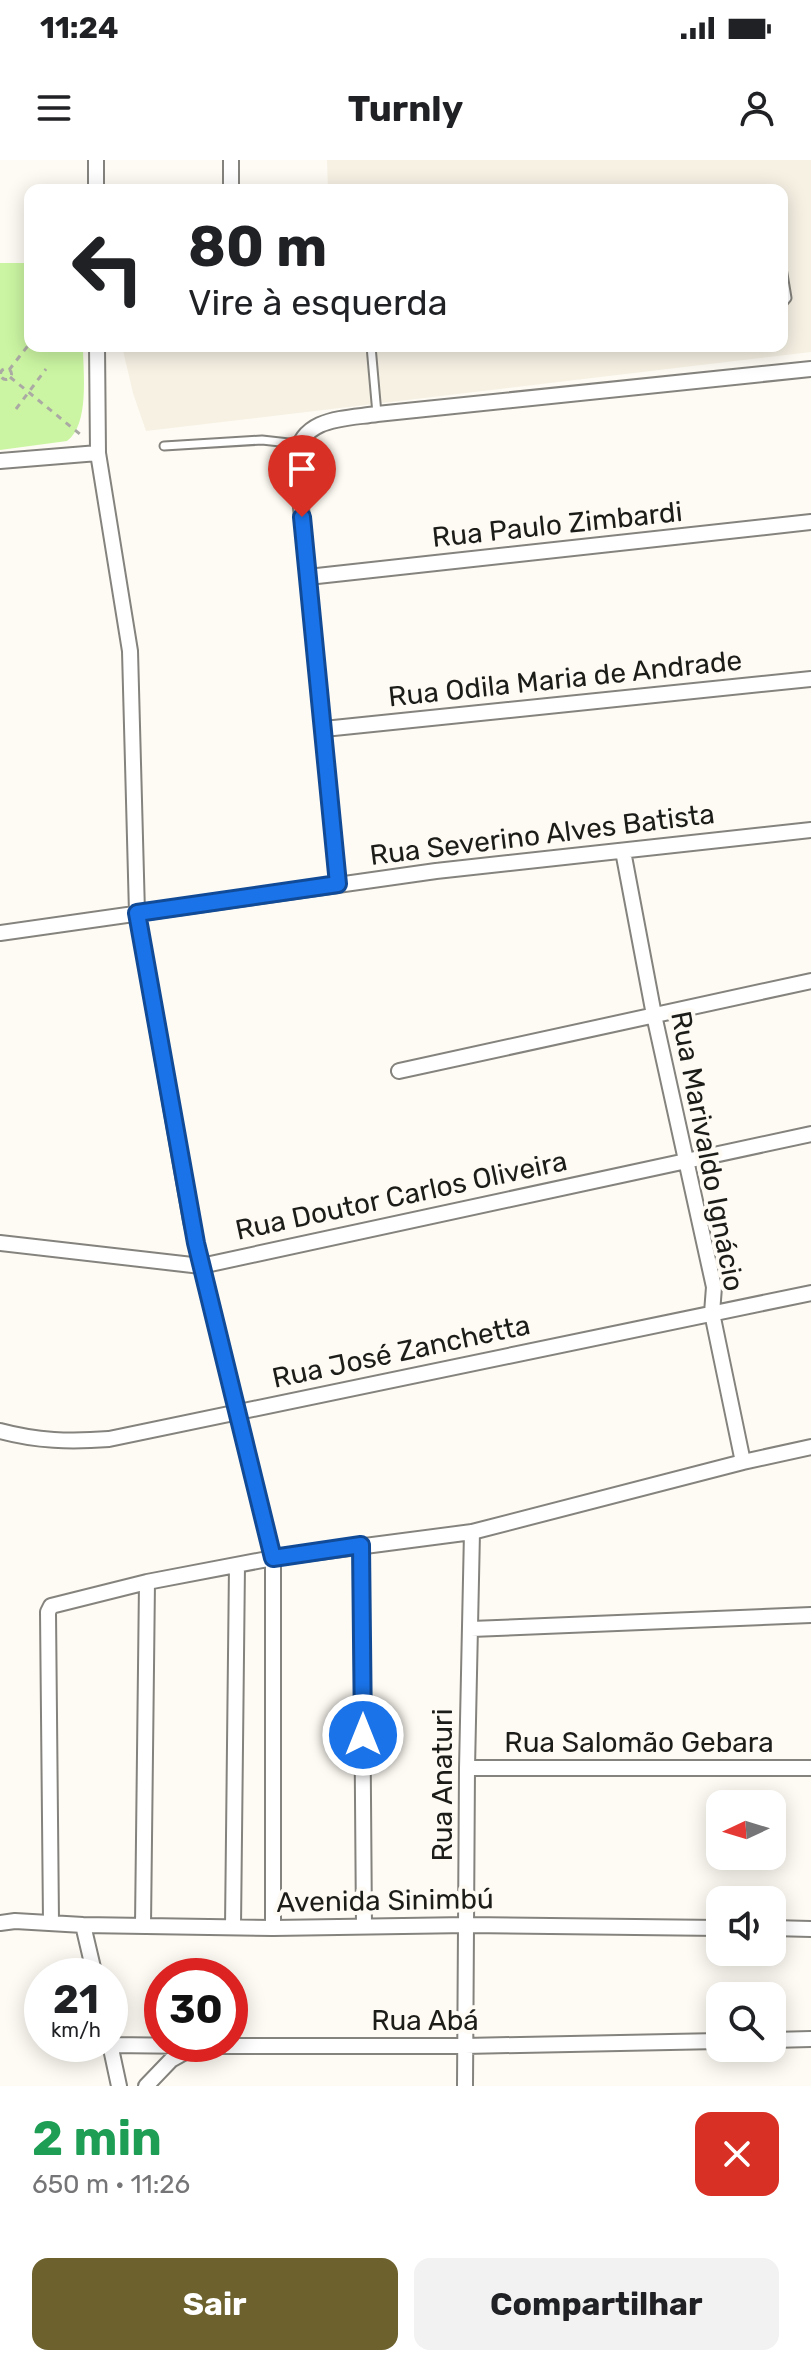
<!DOCTYPE html>
<html lang="pt">
<meta charset="utf-8">
<style>
:root{--surface:#fff;--page:#f2f2f2;--text:#202124;--muted:#757577;--accent:#6d612e}
body{margin:0;font-family:Rubik,sans-serif;background:var(--page);color:var(--text);height:100vh;display:flex;flex-direction:column;font-size:30px;white-space:nowrap}
*{box-sizing:border-box;margin:0}
p{font-size:26px;color:var(--muted)}
.icon{flex:none;width:44px;height:44px;fill:none;stroke:currentColor;stroke-width:2;stroke-linecap:round;stroke-linejoin:round}
.map{position:relative;height:1926px;overflow:hidden}
.details{display:flex;flex-direction:column;background:var(--surface);flex:1}
.details>*{flex:none}
.guide{position:absolute;left:24px;top:24px;width:764px;height:168px;border-radius:16px;box-shadow:0 4px 20px #0003;background:#fff;color:var(--text);overflow:hidden}
.needle{width:52px;rotate:266deg}
.tools{position:absolute;left:706px;top:1630px;display:grid;gap:16px}
.tools a{display:grid;place-items:center;width:80px;height:80px;border-radius:16px;background:var(--surface);box-shadow:0 4px 20px #0003;font-size:40px}
.speed{position:absolute;left:24px;top:1798px;display:flex;gap:16px;font-size:40px;font-weight:700;text-align:center}
.speed>*{display:grid;place-content:center;width:104px;height:104px;border-radius:50%;background:var(--surface);box-shadow:0 4px 20px #0003;line-height:1}
.speed small{font-size:20px;font-weight:400}
.speed .limit{border:12px solid #d22;background:#fff;color:#111}
.pin{position:absolute;display:grid;place-items:center;width:68px;height:68px;color:#fff;margin:-82px -34px;border-radius:50% 50% 50% 0;rotate:-45deg;box-shadow:0 0 8px #0007}
.pin .icon{rotate:45deg}
.me{position:absolute;width:88px;margin:-44px;rotate:0deg;stroke-linejoin:round;filter:drop-shadow(0 0 6px #0008)}
.turn{display:flex;align-items:center;gap:28px;height:168px;padding:0 32px;font-size:36px}
.turn .icon{width:104px;height:104px;stroke-width:2.5}
.turn b{display:block;font-size:56px;line-height:68px}
.round{display:grid;place-items:center;flex:none;width:84px;height:84px;border-radius:16px;background:var(--page)}
.headline{display:flex;align-items:center;justify-content:space-between;height:136px;padding:0 32px}
h1{font-size:48px;font-weight:700;line-height:60px;color:#1e9e55}
.button{display:flex;gap:16px;margin-top:auto;padding:16px 32px}
.button a{flex:1;height:92px;border-radius:16px;background:var(--accent);color:#fff;font-size:32px;font-weight:700;line-height:92px;text-align:center}
.button a+a{background:var(--page);color:var(--text)}
.status{display:flex;justify-content:space-between;align-items:center;height:56px;padding:0 40px;background:var(--surface);direction:ltr}
.status svg{height:22px;fill:currentColor}
header{display:flex;justify-content:space-between;align-items:center;height:104px;padding:0 32px;background:var(--surface);font-size:36px;font-weight:700}
.map>svg:first-child{display:block}
.built{fill:#f6f1e3}
.green{fill:#cbf5a2}
.lines{fill:none;stroke-linecap:round;stroke-linejoin:round}
.service-casing{stroke:#85837d;stroke-width:11}
.minor-casing{stroke:#85837d;stroke-width:18}
.path{stroke:#aba9a4;stroke-width:3;stroke-dasharray:6 6;stroke-linecap:butt}
.service{stroke:#fff;stroke-width:7}
.minor{stroke:#fff;stroke-width:14}
.route-casing{stroke:#114b97;stroke-width:20}
.route{stroke:#1a73e8;stroke-width:14}
.labels{text-anchor:middle;stroke-width:8;stroke-linejoin:round;paint-order:stroke}
.street-label{font-size:28px;fill:#1c1c19;stroke:#fefbf4}
</style>
<div class="status"><b>11:24</b><svg viewBox="0 0 49 12"><path d="M0 12V9h3v3zM5 12V6h3v6zM10 12V3h3v9zM15 12V0h3v12zM26 1h20v11H26zM47 4h2v5h-2z"/></svg></div>
<header><svg class="icon" aria-label="menu" viewBox="0 0 24 24"><path d="M4 6h16M4 12h16M4 18h16"/></svg>Turnly<svg class="icon" aria-label="person" viewBox="0 0 24 24"><circle cx="12" cy="8" r="4"/><path d="M4 21q1-7 8-7t8 7"/></svg></header>
<div class="map">
<svg width="811" height="1926" viewBox="0 0 811 1926">
<rect width="100%" height="100%" fill="#fefbf4"/>
<path class="built" d="M327 0H811V192L146 271 133 233 122 186H782V30H328Z"/>
<path class="green" d="M0 103H30V186H83C83 213 90 264 67 281L0 290Z"/>
<g class="lines">
<g class="service-casing">
<path id="service" d="M782 108 787 138 782 144
M371 186 377 254
M164 286 262 280 298 284"/>
</g>
<g class="minor-casing">
<path id="minor" d="M96 30V0
M231 30V0
M97 186 98 293 130 491 137 753 191 1061 273 1398V1768
M0 301 98 293
M308 417 811 362
M324 569 811 519
M623 691 654 855 714 1127 712 1153 743 1302
M338 724 296 297C302 257 344 259 377 254L811 209
M0 773 436 711 811 670
M399 911 811 821
M0 1083 201 1106 811 974
M0 1271C37 1281 70 1282 109 1279L811 1133
M361 1385 364 1766
M471 1469 811 1455
M467 1608H811
M51 1762 48 1452 51 1446 147 1422 273 1398 472 1372 743 1302 811 1287
M0 1763 15 1761 83 1765 273 1768 468 1765 720 1768
M83 1765 95 1816
M143 1765 147 1422
M233 1767 237 1405
M772 1768 811 1769
M772 1880 811 1879
M110 1884 119 1926
M110 1885 196 1886
M146 1926 171 1900 196 1886H465L720 1881
M465 1926 467 1608 472 1372"/>
</g>
<path class="path" d="M0.5 214a5.5 5.5 0 1 1 11 0a5.5 5.5 0 1 1-11 0Z
M9 210 30 183
M10 217 81 275
M16 249 46 209"/>
<use href="#service" class="service"/>
<use href="#minor" class="minor"/>
</g>
<g class="lines">
<g class="route-casing">
<path id="route" d="M302 357 338 724 137 753 196 1083 273 1398 361 1385 363 1575"/>
</g>
<use href="#route" class="route"/>
</g>
<g class="labels">
<g class="street-label">
<text transform="translate(557 364) rotate(-6)" y="10">Rua Paulo Zimbardi</text>
<text transform="translate(565 518) rotate(-6)" y="10">Rua Odila Maria de Andrade</text>
<text transform="translate(542 674) rotate(-7)" y="10">Rua Severino Alves Batista</text>
<text transform="translate(708 991) rotate(79)" y="10">Rua Marivaldo Ignácio</text>
<text transform="translate(401 1035) rotate(-12)" y="10">Rua Doutor Carlos Oliveira</text>
<text transform="translate(401 1191) rotate(-12)" y="10">Rua José Zanchetta</text>
<text x="639" y="1592">Rua Salomão Gebara</text>
<text transform="translate(442 1625) rotate(-90)" y="10">Rua Anaturi</text>
<text transform="translate(385 1740) rotate(-1)" y="10">Avenida Sinimbú</text>
<text x="425" y="1870">Rua Abá</text>
</g>
</g>
</svg>
<div class="tools">
<a><svg class="needle" viewBox="-14 -14 28 28"><path d="M0-13l5 13h-10z" fill="#e53935"/><path d="M0 13l5-13h-10z" fill="#757577"/></svg></a>
<a><svg class="icon" aria-label="sound" viewBox="0 0 24 24"><path d="M4 9h4l5-4v14l-5-4H4zM17 9q2 3 0 6"/></svg></a>
<a><svg class="icon" aria-label="search" viewBox="0 0 24 24"><circle cx="10" cy="10" r="6"/><path d="M15 15l6 6"/></svg></a>
</div>
<div class="speed"><div>21<small>km/h</small></div><div class="limit">30</div></div>
<div class="pin" style="left:302px;top:357px;background:#d93025"><svg class="icon" aria-label="arrive" viewBox="0 0 24 24"><path d="M6 21V4h12l-3 4 3 4H6"/></svg></div>
<svg class="me" style="left:363px;top:1575px" viewBox="-20 -20 40 40"><circle r="17" fill="#1a73e8" stroke="#fff" stroke-width="3"/><path d="M0-11L8 9 0 5-8 9z" fill="#fff"/></svg>
<div class="guide">
<div class="turn"><svg class="icon" aria-label="left" viewBox="0 0 24 24"><path d="M17 20v-9H6M10 6l-5 5 5 5"/></svg><div><b>80 m</b>Vire à esquerda</div></div>
</div>
</div>
<section class="details">
<div class="headline"><div><h1>2 min</h1><p>650 m · 11:26</p></div><a class="round" style="background:#d93025;color:#fff"><svg class="icon" aria-label="close" viewBox="0 0 24 24"><path d="M6 6l12 12M18 6L6 18"/></svg></a></div>
<div class="button"><a>Sair</a><a>Compartilhar</a></div>
</section>
